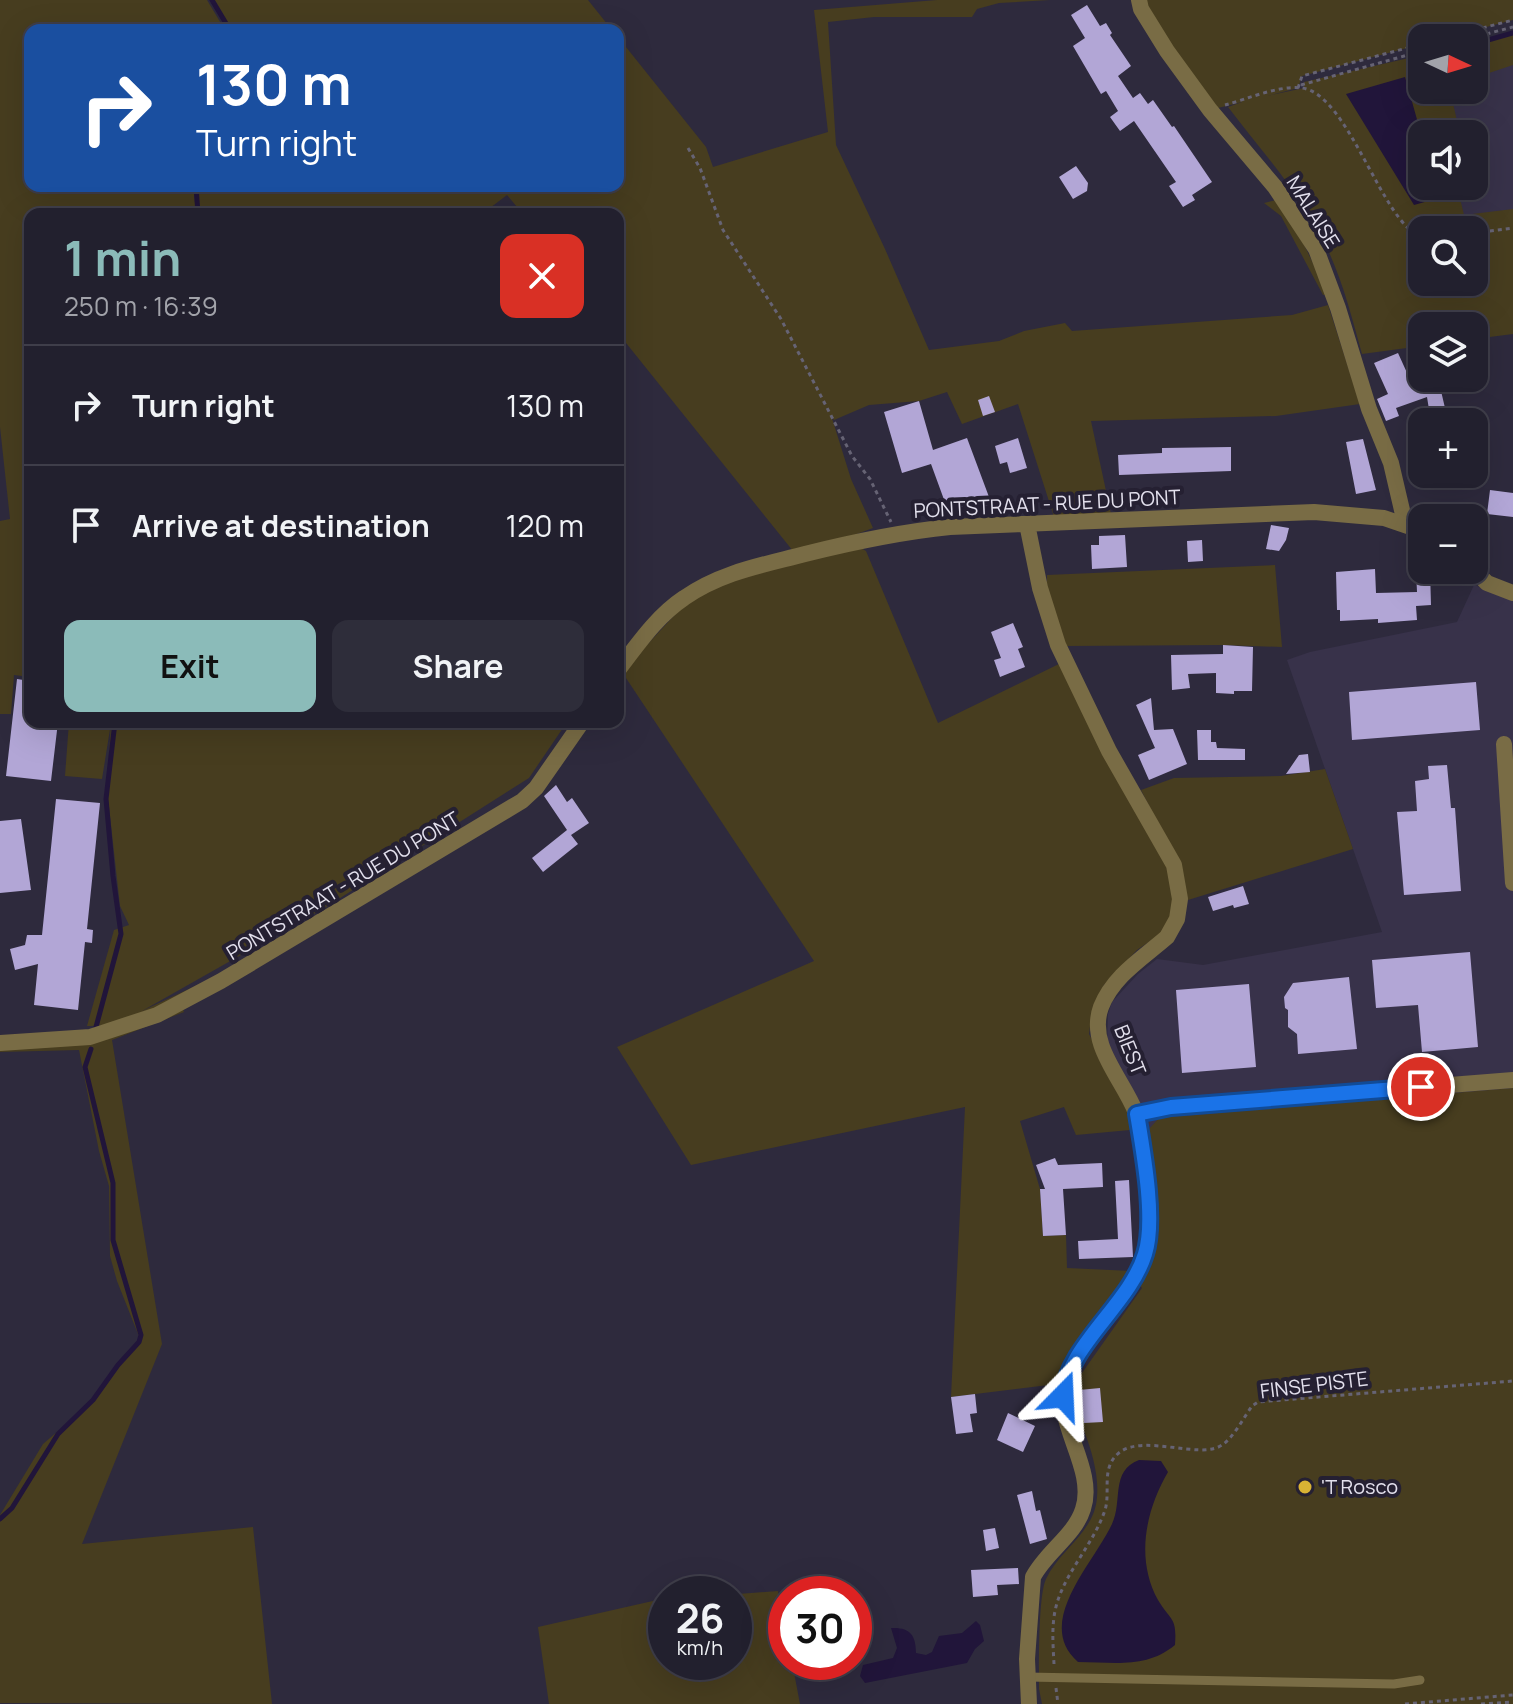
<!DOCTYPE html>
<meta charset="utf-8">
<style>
:root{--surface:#22202e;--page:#2e2d3a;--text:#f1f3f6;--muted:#a2a3aa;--line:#3f3e4a;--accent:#8bbbb9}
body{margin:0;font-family:Manrope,sans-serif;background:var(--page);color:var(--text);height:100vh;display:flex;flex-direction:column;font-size:30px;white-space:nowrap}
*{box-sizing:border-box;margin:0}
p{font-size:26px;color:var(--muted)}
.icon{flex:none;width:44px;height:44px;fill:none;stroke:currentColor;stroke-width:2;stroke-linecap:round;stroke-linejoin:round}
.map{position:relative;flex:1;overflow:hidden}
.side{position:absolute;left:24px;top:208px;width:600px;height:520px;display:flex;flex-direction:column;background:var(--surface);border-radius:16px;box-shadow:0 8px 32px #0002,0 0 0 2px var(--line)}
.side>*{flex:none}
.hud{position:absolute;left:24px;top:24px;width:600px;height:168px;border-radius:16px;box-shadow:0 8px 32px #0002,0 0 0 2px var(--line);background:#1a4fa0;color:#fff;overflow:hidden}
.needle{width:52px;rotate:94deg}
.controls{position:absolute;left:1408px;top:24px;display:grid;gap:16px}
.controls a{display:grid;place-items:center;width:80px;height:80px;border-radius:16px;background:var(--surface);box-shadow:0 8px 32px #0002,0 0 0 2px var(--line);font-size:40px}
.speed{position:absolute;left:648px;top:1576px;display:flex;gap:16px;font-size:40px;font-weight:700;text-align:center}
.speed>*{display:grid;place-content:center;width:104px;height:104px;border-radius:50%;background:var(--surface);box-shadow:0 8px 32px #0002,0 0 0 2px var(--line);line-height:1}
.speed small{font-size:20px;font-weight:400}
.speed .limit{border:12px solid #d22;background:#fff;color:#111}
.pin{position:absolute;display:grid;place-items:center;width:68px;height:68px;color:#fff;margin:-34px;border:4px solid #fff;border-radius:50%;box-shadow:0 2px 8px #0007}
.me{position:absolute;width:88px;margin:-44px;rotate:21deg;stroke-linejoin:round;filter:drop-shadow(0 0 6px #0008)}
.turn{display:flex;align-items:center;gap:28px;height:168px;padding:0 40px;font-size:36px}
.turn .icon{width:104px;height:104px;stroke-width:2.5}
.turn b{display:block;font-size:56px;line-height:68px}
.round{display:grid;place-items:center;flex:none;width:84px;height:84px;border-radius:16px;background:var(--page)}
.headline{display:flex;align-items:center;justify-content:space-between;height:136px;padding:0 40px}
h1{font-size:48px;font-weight:700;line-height:60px;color:var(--accent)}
.primary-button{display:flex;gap:16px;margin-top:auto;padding:16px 40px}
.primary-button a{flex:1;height:92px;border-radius:16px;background:var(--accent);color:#111;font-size:32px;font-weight:700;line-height:92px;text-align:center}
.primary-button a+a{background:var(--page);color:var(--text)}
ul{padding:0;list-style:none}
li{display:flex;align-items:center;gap:24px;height:120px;padding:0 40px;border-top:2px solid var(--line)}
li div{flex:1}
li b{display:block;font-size:30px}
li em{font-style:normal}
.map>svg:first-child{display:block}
.built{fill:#38324a;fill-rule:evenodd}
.green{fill:#473d1f;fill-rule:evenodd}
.water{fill:#21153a}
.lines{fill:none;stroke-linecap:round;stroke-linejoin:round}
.stream{stroke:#21153a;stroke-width:5}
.building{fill:#b2a6d6}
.path{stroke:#666374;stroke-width:3;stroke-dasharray:4 4;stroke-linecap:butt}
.service{stroke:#796c45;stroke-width:9}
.minor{stroke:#796c45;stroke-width:16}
.route-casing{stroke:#114b97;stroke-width:20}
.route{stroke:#1a73e8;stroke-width:14}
.poi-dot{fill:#d9b334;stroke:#252032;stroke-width:3}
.labels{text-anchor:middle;stroke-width:8;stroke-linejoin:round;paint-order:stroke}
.street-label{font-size:20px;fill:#e3e0ed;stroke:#252032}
.poi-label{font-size:20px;fill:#e3e0ed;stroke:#252032;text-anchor:start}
</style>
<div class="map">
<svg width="1513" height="1704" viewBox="0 0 1513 1704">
<rect width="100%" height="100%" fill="#2e2a3d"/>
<path class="built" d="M1513 37V220L1421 232 1410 221 1374 160 1319 87 1422 63V90H1474V49ZM1422 134H1474V186H1422Z
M1474 585 1513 597V1094L1160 1134 1146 1132 1107 1048 1108 1014 1112 1002 1138 974 1157 959 1203 965 1382 932 1287 660 1310 652 1457 622Z"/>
<path class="green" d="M0 0H207L225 30H30V186H193L196 211V186H618V37L706 147 713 167 828 132 814 10 937 0H1050L999 3 977 9 972 17H874L828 22 836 145 885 249 929 350 999 341 1024 331 1065 323 1072 331 1292 315 1328 305 1360 404 1276 416 1091 421 1111 514 1054 517 1018 404 962 424 947 392 919 401 869 405 834 420 831 415 851 479 873 528 800 555 861 548 866 551 938 723 1061 663 1170 869 1173 911 1165 931 1137 950 1104 985 1092 1012 1089 1034 1127 1106 1130 1130 1076 1135 1064 1107 1020 1121 1040 1189 1043 1236 1066 1235 1067 1268 1132 1271 1057 1384 951 1397 965 1107 691 1165 617 1047 814 961 622 672 682 607 713 584 797 556 618 333V214H523L507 195 482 214H30V677L14 675 11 714H0V521L10 519 0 427Z
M212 0H588L612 30H228Z
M1143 0H1513V20L1444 38H1422V44L1302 76 1298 88 1267 96 1304 88V82L1422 55V90H1450L1460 134H1422V186H1457L1464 215 1513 209V334L1474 339V326H1422V346L1362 354C1352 318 1343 282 1327 248 1304 197 1262 152 1228 107L1242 102 1210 110ZM1422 230H1474V282H1422Z
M1513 34V65L1474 78V43Z
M1276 200 1290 216 1328 294 1323 295 1281 216 1264 203Z
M1275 565 1282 647 1223 645 1066 646 1047 588V575Z
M69 722H567L529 778 326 907 142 1011 208 980C171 1001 131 1027 87 1026L114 930 129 925 120 906 107 789 111 723 102 779 65 776Z
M1325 769 1353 849 1188 900 1181 870 1141 790 1174 778 1281 776Z
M182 1007 184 1012 112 1040 162 1344 82 1544 253 1527 272 1704 0 1703V1515L43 1444 86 1407 117 1365 140 1339 117 1281 110 1256 109 1186 99 1151 79 1050 0 1052V1048L78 1043Z
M1513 1088V1704H1042L1039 1689C1039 1667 1038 1596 1046 1579 1060 1549 1095 1532 1097 1497 1099 1476 1092 1451 1084 1431 1076 1412 1068 1400 1077 1380L1142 1288 1138 1283 1149 1168V1129L1159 1118Z
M698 1591 738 1594 778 1591 786 1632V1662H792L800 1704H549L538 1627 666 1598V1662H734V1594H686Z"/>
<path class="water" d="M1405 77 1422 137V186H1435L1439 198 1414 205 1346 94Z
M1139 1460 1161 1461 1168 1472C1146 1510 1135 1558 1158 1600 1171 1622 1177 1616 1175 1645 1146 1669 1114 1662 1078 1662 1033 1623 1094 1563 1112 1524 1123 1501 1110 1471 1139 1460Z
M976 1621 980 1625 984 1641 975 1649 967 1663 865 1683 860 1676 863 1665 893 1658 897 1648 891 1628C910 1627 916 1635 916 1653L926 1655 932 1652 939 1636 962 1633Z"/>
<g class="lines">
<path class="stream" d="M212 0 230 30
M1474 44 1513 33
M1410 61 1422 58
M196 186 198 214
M96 1027 121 934 113 876 106 799 115 722
M0 1519 12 1508 58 1434 93 1400 118 1365 139 1342 141 1335 113 1240V1183L85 1067 91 1049"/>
</g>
<path class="building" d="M1087 5 1100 26 1106 23 1112 33 1110 35 1131 66 1118 76 1133 98 1140 93 1148 104 1153 100 1172 127 1174 126 1212 182 1192 195 1195 200 1183 207 1169 186 1176 182 1134 121 1120 131 1110 117 1118 111 1106 91 1101 94 1073 46 1085 38 1071 15Z
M1076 166 1088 183 1087 191 1073 199 1059 177Z
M1398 353 1408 375 1422 373V378H1438L1445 408H1449L1452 422H1431L1427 397 1396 408 1399 416 1386 421 1377 399 1388 394 1374 363Z
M989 396 995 412 983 416 978 400Z
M919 401 933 450 967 438 995 513 950 516 931 464 902 473 884 412Z
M1018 438 1027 468 1010 473 1007 462 1000 464 995 446Z
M1363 439 1376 490 1356 494 1346 442Z
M1231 447V471L1119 475 1118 455 1162 453V448Z
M1490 490 1513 493V517L1487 514Z
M1271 525 1289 528 1286 540 1279 551 1266 549Z
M1125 535 1127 567 1092 569 1091 545H1099V536Z
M1202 540 1203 561 1188 562 1187 541Z
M1375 569 1376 593 1417 592 1416 570H1430L1431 605 1416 606 1417 620 1378 623V619L1340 621V610H1337L1336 572Z
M1013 623 1023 647 1018 649 1025 667 1000 677 994 660 1001 658 991 632Z
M1223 645 1253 647 1252 691H1234V694L1216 693V673L1188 674 1190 688 1172 690 1171 655 1223 654Z
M17 679 30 681V722H58L51 781 6 776Z
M1476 682 1480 730 1352 740 1349 692Z
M1151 698 1154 730 1173 729 1187 764 1149 780 1138 755 1155 748 1136 705Z
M1197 730H1211V742H1216L1217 748 1245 749V760H1198Z
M1308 754 1310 772 1286 774 1299 755Z
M1447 765 1451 808H1455L1461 891 1404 895 1397 812 1417 811 1415 781 1429 779 1428 766Z
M556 785 567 802 572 798 589 823 571 835 578 844 543 872 532 858 567 830 544 796Z
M56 799 100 803 87 929 93 930 92 943 85 942 78 1010 34 1005 38 964 15 970 10 949 25 945 27 935H42Z
M21 819 31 890 0 893V821Z
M1243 886 1249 904 1234 908 1233 905 1213 911 1208 897Z
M1470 952 1478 1047 1422 1052 1418 1005 1376 1008 1372 960Z
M1349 977 1357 1049 1298 1054 1297 1034 1288 1027V1010L1285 1008 1284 997 1293 983Z
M1249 984 1256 1067 1182 1073 1176 990Z
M1055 1158 1058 1165 1102 1163 1103 1187 1063 1189 1066 1235 1043 1236 1040 1189H1045L1036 1165Z
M1129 1180 1133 1257 1079 1259 1078 1241 1118 1239 1115 1181Z
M1100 1388 1103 1422 1084 1423 1079 1390Z
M975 1394 977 1413 970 1414 973 1432 956 1434 951 1397Z
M1008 1413 1035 1426 1023 1452 997 1440Z
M1032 1491 1036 1511 1040 1510 1047 1539 1030 1544 1017 1495Z
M995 1528 999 1548 986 1551 983 1530Z
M1018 1568 1019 1584 997 1585 998 1595 973 1597 971 1570Z"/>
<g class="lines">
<path class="path" d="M1444 38 1513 20
M1471 38 1513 27
M1301 85 1422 51
M1298 88 1302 76 1422 44
M1225 105C1248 99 1278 85 1302 88 1349 94 1383 226 1422 237
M688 148 700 168 723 230 781 319 852 456 870 479 891 522
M1474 233 1513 228
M1054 1664C1053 1644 1051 1623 1057 1603 1067 1570 1094 1543 1105 1510 1111 1491 1100 1467 1120 1452 1145 1434 1201 1460 1222 1445 1234 1437 1244 1417 1252 1406L1258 1402 1513 1381
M1056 1688 1058 1704
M1405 1704 1513 1695
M1481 1704 1513 1702"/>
<path class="service" d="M1027 1677 1394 1684 1420 1680"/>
<path class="minor" d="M1139 0 1141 9 1167 51 1210 110 1275 187 1316 249 1338 308 1369 409 1391 463 1405 523
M1027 524 1040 588 1058 645 1109 751 1174 865 1180 899 1177 919 1167 937C1143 958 1113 976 1101 1007 1087 1045 1123 1079 1136 1113 1145 1137 1151 1219 1147 1245 1140 1294 1085 1333 1066 1379 1050 1419 1097 1467 1083 1509 1075 1535 1046 1552 1033 1577L1027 1659 1029 1704
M1474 570 1487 583 1513 593
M618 670C638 644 657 616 684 598 721 572 763 565 805 554 853 542 900 532 950 527L1314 512 1384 518 1422 531
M1504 744 1513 883
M0 1043 90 1037 157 1015 221 981 522 801 536 788 582 722
M1137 1114 1171 1107 1513 1080"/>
</g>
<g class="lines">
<g class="route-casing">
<path id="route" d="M1063 1396C1067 1346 1130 1304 1145 1254 1156 1220 1143 1150 1137 1114L1171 1107 1421 1087"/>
</g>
<use href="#route" class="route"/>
</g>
<circle class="poi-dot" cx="1305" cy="1487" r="8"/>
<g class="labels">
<g class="street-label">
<text transform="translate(1313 212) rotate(58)" y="7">MALAISE</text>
<text transform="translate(1047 504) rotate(-3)" y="7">PONTSTRAAT - RUE DU PONT</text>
<text transform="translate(343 886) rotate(-31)" y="7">PONTSTRAAT - RUE DU PONT</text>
<text transform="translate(1130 1050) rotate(68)" y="7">BIEST</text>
<text transform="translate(1314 1385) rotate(-7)" y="7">FINSE PISTE</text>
</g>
<g class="poi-label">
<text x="1321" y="1494">'T Rosco</text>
</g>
</g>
</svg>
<div class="controls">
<a><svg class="needle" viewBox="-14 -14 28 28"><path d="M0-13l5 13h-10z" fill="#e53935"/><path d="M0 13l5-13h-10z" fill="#a2a3aa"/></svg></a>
<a><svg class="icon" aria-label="sound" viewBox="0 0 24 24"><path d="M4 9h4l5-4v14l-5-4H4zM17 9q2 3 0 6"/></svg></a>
<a><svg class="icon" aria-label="search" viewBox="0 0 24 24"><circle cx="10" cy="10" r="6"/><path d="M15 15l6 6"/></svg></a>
<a><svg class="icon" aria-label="layers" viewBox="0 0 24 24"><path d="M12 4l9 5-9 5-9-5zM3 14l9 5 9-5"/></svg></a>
<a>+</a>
<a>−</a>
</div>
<div class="speed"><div>26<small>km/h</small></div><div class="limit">30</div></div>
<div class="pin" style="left:1421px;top:1087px;background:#d93025"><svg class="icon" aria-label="arrive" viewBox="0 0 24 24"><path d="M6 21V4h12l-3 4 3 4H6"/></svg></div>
<svg class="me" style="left:1063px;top:1396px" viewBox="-20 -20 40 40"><path d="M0-17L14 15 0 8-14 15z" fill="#1a73e8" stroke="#fff" stroke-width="4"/></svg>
<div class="hud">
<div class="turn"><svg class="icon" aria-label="right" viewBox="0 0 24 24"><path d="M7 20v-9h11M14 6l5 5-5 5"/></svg><div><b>130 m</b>Turn right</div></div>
</div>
<section class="side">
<div class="headline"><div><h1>1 min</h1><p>250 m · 16:39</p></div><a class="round" style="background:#d93025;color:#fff"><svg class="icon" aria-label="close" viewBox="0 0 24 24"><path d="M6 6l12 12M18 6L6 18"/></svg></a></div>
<ul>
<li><svg class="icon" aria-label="right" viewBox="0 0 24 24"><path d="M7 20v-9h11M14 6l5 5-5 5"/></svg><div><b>Turn right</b></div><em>130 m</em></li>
<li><svg class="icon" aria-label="arrive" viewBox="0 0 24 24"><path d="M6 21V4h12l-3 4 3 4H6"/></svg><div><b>Arrive at destination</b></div><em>120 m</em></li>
</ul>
<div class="primary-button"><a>Exit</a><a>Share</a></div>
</section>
</div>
